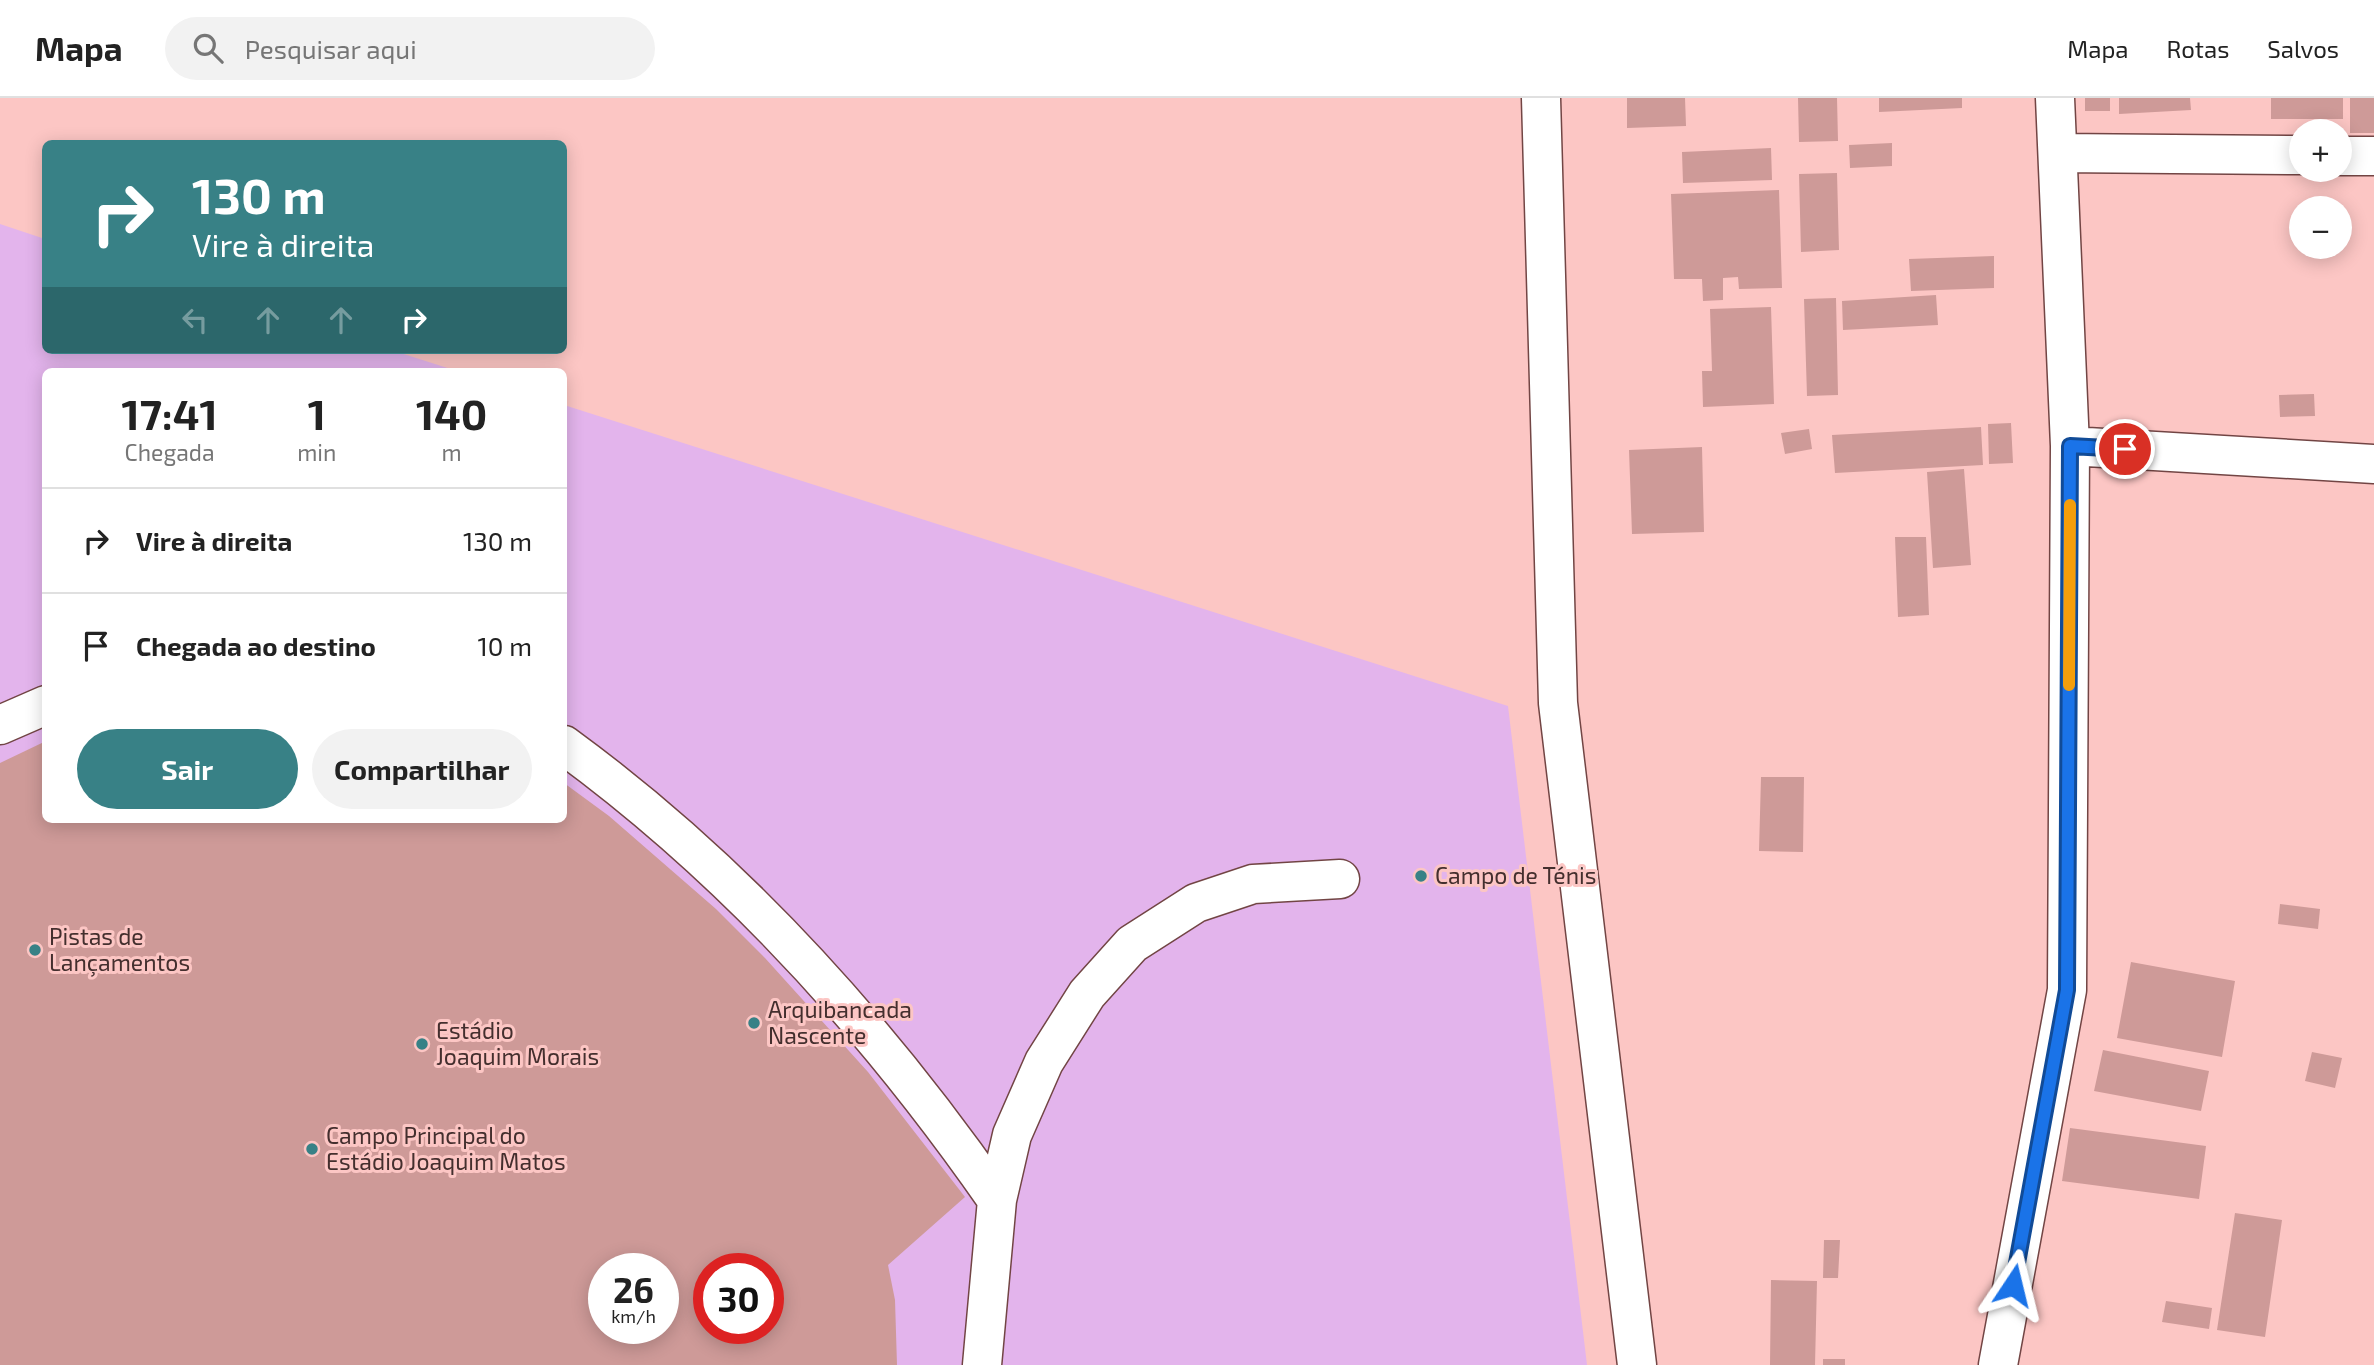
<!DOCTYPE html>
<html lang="pt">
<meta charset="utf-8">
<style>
:root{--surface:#fff;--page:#f2f2f2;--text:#222;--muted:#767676;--line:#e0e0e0;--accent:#388186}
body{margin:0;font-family:"Exo 2",sans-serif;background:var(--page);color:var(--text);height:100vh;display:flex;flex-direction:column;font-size:26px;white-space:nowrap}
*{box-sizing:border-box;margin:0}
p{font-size:23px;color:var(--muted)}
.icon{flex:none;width:38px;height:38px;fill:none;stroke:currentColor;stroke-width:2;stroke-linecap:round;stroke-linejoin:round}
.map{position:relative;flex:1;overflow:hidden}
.drawer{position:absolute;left:42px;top:270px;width:525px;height:455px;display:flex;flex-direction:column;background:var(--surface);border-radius:10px;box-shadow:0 4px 18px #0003}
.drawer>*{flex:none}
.top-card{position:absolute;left:42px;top:42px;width:525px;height:214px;border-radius:10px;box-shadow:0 4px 18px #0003;background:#388186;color:#fff;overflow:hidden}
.fabs{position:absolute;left:2289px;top:21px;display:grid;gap:14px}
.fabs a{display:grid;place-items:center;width:63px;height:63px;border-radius:50%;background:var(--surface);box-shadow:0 4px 18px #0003;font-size:35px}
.speed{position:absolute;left:588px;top:1155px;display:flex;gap:14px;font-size:35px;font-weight:700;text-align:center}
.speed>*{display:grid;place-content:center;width:91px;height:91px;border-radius:50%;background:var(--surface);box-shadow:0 4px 18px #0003;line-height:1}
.speed small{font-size:18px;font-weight:400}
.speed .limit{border:10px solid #d22;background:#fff;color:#111}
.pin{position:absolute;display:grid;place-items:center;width:60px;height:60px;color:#fff;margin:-30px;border:4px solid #fff;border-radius:50%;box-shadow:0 2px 7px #0007}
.me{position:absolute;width:77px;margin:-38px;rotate:10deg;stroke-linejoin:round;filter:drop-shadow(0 0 5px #0008)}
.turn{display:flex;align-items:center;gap:24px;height:147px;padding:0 35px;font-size:32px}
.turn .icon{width:91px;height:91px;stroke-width:2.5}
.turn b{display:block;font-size:49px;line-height:60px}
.lanes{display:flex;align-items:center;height:66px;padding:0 35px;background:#0003;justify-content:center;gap:35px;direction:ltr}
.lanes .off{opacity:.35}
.eta{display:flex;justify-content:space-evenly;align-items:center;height:119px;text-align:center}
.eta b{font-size:42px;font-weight:700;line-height:49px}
.button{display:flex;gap:14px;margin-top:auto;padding:14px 35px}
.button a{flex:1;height:80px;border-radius:42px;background:var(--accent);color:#fff;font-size:28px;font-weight:700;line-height:80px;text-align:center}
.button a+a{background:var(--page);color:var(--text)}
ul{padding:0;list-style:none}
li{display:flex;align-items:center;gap:21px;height:105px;padding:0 35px;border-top:2px solid var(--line)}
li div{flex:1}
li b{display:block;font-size:26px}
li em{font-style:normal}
header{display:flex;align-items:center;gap:42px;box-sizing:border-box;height:98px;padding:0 35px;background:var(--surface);border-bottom:2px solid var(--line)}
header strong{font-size:33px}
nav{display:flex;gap:38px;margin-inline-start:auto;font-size:24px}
.search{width:490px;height:63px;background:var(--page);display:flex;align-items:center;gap:18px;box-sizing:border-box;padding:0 24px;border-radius:38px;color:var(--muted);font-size:26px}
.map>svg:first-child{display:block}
.green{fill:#e3b4ec;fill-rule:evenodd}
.building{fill:#ce9a98;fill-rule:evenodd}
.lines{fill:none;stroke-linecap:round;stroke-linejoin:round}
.minor-casing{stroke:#724544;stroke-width:41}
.minor{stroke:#fff;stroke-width:38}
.route-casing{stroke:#114b97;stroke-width:18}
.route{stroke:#1a73e8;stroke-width:12}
.slow{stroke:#f59e0b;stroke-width:12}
.poi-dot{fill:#388186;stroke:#fcc6c4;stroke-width:2.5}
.labels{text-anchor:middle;stroke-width:6;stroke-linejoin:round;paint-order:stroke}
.poi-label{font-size:23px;fill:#442f2e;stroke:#fcc6c4;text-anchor:start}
</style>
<header>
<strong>Mapa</strong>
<div class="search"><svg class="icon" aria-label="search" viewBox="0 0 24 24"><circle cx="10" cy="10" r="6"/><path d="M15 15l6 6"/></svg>Pesquisar aqui</div>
<nav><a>Mapa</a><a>Rotas</a><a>Salvos</a></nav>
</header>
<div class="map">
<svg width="2374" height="1267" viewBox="0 0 2374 1267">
<rect width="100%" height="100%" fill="#fcc6c4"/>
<path class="green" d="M0 126 45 141 46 252H391L457 273H46V721H564V307L1508 608 1587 1267H0ZM604 1171H663V1230H604ZM709 1171H768V1230H709Z"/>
<path class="building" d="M1627 0H1685L1686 28 1627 30Z
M1798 0H1837L1838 43 1799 44Z
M1879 0H1962V10L1879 14Z
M2085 0H2110V13H2085Z
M2119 0H2190L2191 12 2119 16Z
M2271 0H2343V21H2271Z
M2350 0H2374V35H2350Z
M1892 45V68L1850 70 1849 47Z
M1771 50 1772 82 1683 85 1682 54Z
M1837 75 1839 152 1801 154 1799 76Z
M1779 92 1782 190 1739 191 1738 179 1723 180V202L1703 203 1702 181H1674L1671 96Z
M1994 158V190L1911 193 1909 161Z
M1936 197 1938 227 1843 232 1842 203Z
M1836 200 1838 297 1807 298 1804 201Z
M1771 209 1774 306 1703 309 1702 273H1712L1710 211Z
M2314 296 2315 318 2280 319 2279 297Z
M2011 325 2013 365 1989 366 1988 326Z
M1981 329 1983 367 1835 375 1832 337Z
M1809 331 1812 351 1785 356 1781 335Z
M1702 349 1704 434 1632 436 1629 352Z
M1964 371 1971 467 1933 470 1927 374Z
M1895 439H1926L1929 517 1898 519Z
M46 643V721H564V685L609 718 716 811 765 860 868 974 965 1099 888 1167 895 1202 897 1267H0V665ZM604 1171H663V1230H604ZM709 1171H768V1230H709Z
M1761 679H1804L1803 754 1759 753Z
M2280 806 2320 811 2318 831 2278 826Z
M2131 864 2235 883 2222 959 2117 940Z
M2103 952 2209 973 2201 1013 2094 993Z
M2312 954 2342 960 2335 990 2305 983Z
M2070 1030 2206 1048 2199 1101 2062 1083Z
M2235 1115 2282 1122 2265 1239 2217 1232Z
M1824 1142H1840L1838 1180H1823Z
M1771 1182 1817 1183 1815 1267H1770Z
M2166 1203 2212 1210 2209 1231 2162 1224Z
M1823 1261H1845V1267H1823Z"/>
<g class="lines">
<g class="minor-casing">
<path id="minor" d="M1541 0 1558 605 1637 1267
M2058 55 2301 57
M2340 58H2374
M2070 348 2374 366
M0 627 46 607
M564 647C735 772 876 928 997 1102L982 1267
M997 1102 1012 1037 1044 964 1087 896 1132 846 1196 805 1253 786 1340 781
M1998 1267 2067 892 2070 348 2055 0"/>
</g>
<use href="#minor" class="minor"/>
</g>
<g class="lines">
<g class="route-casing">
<path id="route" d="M2013 1187 2067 892 2070 348 2125 351"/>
</g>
<use href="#route" class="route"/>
<path class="slow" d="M2069 587 2070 407"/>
</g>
<g class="poi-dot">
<circle cx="1421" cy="778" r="7"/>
<circle cx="35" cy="852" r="7"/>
<circle cx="754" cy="925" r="7"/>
<circle cx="422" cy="946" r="7"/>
<circle cx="312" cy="1051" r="7"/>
</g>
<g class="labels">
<g class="poi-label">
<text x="1435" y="786">Campo de Ténis</text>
<text x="49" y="847">Pistas de<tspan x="49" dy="26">Lançamentos</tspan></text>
<text x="768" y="920">Arquibancada<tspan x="768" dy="26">Nascente</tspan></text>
<text x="436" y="941">Estádio<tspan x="436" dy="26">Joaquim Morais</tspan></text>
<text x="326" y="1046">Campo Principal do<tspan x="326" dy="26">Estádio Joaquim Matos</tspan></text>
</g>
</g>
</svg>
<div class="fabs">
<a>+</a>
<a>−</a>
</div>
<div class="speed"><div>26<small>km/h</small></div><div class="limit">30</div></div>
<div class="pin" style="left:2125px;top:351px;background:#d93025"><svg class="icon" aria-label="arrive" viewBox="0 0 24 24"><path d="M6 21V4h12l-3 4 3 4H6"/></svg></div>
<svg class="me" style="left:2013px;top:1187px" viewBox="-20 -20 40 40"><path d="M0-17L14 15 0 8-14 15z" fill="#1a73e8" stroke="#fff" stroke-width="4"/></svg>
<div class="top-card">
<div class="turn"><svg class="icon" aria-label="right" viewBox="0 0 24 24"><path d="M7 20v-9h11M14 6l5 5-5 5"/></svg><div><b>130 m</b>Vire à direita</div></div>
<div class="lanes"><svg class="icon off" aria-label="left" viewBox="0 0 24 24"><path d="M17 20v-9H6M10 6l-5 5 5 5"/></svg><svg class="icon off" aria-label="ahead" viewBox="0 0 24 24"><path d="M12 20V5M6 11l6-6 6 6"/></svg><svg class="icon off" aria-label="ahead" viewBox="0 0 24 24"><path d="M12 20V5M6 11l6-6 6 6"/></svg><svg class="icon" aria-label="right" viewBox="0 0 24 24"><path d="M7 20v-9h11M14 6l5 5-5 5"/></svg></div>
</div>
<section class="drawer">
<div class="eta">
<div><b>17:41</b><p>Chegada</p></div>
<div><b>1</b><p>min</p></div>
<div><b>140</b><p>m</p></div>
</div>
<ul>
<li><svg class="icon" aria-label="right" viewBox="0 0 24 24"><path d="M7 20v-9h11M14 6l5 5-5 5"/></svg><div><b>Vire à direita</b></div><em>130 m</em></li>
<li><svg class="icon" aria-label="arrive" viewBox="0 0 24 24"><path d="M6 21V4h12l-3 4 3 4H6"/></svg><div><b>Chegada ao destino</b></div><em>10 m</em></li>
</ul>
<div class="button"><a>Sair</a><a>Compartilhar</a></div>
</section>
</div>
